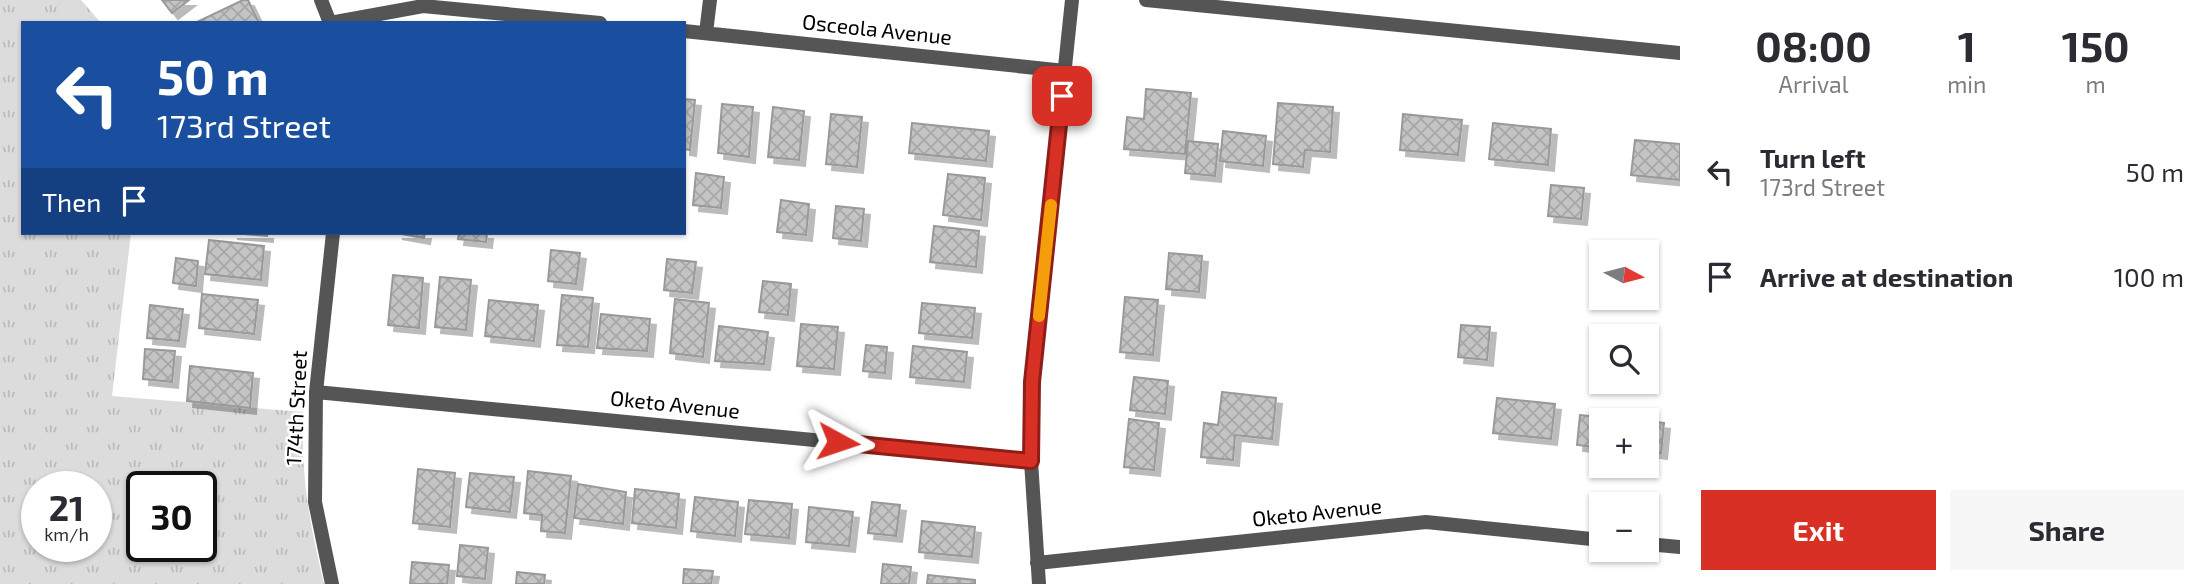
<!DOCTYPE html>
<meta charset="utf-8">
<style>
:root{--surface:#fff;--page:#f7f7f7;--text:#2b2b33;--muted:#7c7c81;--accent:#d93025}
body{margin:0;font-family:"Exo 2",sans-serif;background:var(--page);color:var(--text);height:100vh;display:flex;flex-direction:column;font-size:26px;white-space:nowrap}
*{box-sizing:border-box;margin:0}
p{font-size:23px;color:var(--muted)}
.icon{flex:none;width:38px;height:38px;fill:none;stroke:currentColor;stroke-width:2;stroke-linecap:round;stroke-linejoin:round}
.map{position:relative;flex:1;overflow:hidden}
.sheet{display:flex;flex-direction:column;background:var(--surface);width:525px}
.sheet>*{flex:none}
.top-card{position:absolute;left:21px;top:21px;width:665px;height:214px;border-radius:0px;box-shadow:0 2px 5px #0004;background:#1a4fa0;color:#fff;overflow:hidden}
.needle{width:46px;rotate:97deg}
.fabs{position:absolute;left:1589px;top:240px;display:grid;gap:14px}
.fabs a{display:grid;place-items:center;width:70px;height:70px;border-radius:0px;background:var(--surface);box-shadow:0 2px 5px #0004;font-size:35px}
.speed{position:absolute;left:21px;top:471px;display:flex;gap:14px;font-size:35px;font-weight:700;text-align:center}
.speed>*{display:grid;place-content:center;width:91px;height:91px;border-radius:50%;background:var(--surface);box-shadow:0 2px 5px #0004;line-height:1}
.speed small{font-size:18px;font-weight:400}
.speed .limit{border:4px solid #111;border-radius:10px;background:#fff;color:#111}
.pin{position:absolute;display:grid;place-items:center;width:60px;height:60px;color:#fff;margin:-30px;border-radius:14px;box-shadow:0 4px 10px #0006}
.me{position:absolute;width:77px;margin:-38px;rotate:95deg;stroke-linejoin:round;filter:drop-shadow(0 0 5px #0008)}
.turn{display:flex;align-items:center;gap:24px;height:147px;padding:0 21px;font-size:32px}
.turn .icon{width:91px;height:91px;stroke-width:2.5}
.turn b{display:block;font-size:49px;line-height:60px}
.then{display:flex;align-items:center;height:66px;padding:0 21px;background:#0003;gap:14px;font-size:26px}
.eta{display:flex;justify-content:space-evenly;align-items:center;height:119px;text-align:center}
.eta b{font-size:42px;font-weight:700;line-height:49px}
.primary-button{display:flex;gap:14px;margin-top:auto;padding:14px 21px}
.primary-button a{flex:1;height:80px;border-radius:0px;background:var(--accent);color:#fff;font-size:28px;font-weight:700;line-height:80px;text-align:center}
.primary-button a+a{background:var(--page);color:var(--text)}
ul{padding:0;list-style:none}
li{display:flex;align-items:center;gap:21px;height:105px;padding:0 21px}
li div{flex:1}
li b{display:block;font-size:26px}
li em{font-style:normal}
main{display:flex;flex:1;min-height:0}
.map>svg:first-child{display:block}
.park{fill:url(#park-tufts);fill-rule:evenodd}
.building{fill:url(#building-cross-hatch);stroke:#999;stroke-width:2;filter:url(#shadow)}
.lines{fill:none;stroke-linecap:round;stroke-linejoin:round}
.street{stroke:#555;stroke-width:14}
.route-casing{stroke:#8d1f18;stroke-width:18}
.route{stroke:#d93025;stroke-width:12}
.slow{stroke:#f59e0b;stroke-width:12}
.labels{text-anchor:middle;stroke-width:5;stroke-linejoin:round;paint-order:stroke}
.street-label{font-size:21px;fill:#000;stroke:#fff}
</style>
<main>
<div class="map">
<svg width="1680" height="584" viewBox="0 0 1680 584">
<defs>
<pattern id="park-tufts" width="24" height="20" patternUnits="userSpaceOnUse" patternTransform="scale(1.75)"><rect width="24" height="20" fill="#dcdcdc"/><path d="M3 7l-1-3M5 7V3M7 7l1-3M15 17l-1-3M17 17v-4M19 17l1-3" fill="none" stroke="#bbb"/></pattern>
<pattern id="building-cross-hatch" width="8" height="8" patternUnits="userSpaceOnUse" patternTransform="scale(1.75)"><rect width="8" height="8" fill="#c4c4c4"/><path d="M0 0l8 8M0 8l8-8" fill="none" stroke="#a7a7a7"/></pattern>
<filter id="shadow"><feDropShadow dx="6" dy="6" stdDeviation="0" flood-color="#0004"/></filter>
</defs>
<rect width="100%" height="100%" fill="#fff"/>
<path class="park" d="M0 0H81L101 23H23V233H131L112 396 303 412C301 477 309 521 324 584H0ZM37 486H96V546H37ZM142 486H201V546H142Z"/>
<path class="building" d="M162 0H189L172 13Z
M243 0H248L259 23H195Z
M1146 89 1191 93 1185 154 1124 149 1127 117 1144 119Z
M684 99 695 100 690 150 684 149Z
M1278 103 1333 107 1330 152 1305 150 1303 167 1273 164Z
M722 104 753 107 749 157 718 153Z
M773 107 804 111 799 160 768 157Z
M831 114 862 117 857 167 826 164Z
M1403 114 1462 120 1458 155 1400 150Z
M912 123 989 131 986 161 909 153Z
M1493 123 1551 129 1548 165 1489 159Z
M1223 131 1266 136 1263 166 1220 161Z
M1635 140 1680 144V180L1631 175Z
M1188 141 1218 144 1215 176 1185 173Z
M696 173 724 177 721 208 693 205Z
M948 174 985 178 981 220 943 215Z
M1551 185 1584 188 1581 219 1548 216Z
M781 200 809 204 806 235 777 232Z
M836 206 864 209 861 241 833 238Z
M934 226 979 231 976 267 930 262Z
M231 233H267V236Z
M396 233H425L424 238Z
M459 233H487L486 242 458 239Z
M209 240 264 246 261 280 205 274Z
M551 250 580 253 576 284 548 281Z
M1169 253 1202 256 1199 292 1166 289Z
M176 258 198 261 196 286 173 283Z
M667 259 696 262 692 293 664 290Z
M393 275 423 278 419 328 388 325Z
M440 277 471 280 466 330 435 327Z
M763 281 791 284 788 315 759 312Z
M202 294 258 300 254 334 199 328Z
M562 295 593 298 588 347 557 345Z
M1125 297 1158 300 1153 355 1120 352Z
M675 299 709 303 703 357 670 353Z
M489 300 538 305 534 341 485 336Z
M922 303 975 308 972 338 919 333Z
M150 305 183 309 179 341 147 338Z
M601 314 650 319 647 351 597 348Z
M801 324 838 327 834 369 797 366Z
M1461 325 1490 327 1487 360 1458 357Z
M719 326 768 332 764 364 715 361Z
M866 345 887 347 885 373 863 371Z
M913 346 967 352 964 382 910 377Z
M145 349 175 351 172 382 143 379Z
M190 366 253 373 250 408 187 401Z
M1134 377 1168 381 1165 414 1130 410Z
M1222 392 1276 398 1272 439 1235 435 1233 460 1201 457 1204 423 1218 425Z
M1497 398 1555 404 1551 439 1493 433Z
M1580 415 1607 418 1601 420V448L1577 445Z
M1129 419 1159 423 1154 470 1124 467Z
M1647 421 1664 423 1661 453 1647 451Z
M418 469 455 473 450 527 413 523Z
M528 471 571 476 565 533 541 531 542 515 524 513Z
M470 473 514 477 510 512 466 507Z
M578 484 626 492 623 524 574 518Z
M635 489 679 494 676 528 632 523Z
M695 497 738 502 735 536 691 531Z
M749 500 792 504 789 538 745 534Z
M872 502 900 505 896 536 868 533Z
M809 507 853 512 849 546 806 542Z
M922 521 975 527 972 557 919 552Z
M460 545 488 548 485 579 457 576Z
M412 562 449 565 447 584H410Z
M883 564 911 567 909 584H881Z
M684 569 713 571 711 584H683Z
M517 572 545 575 544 584H516Z
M928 575 975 580V584H927Z"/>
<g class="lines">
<path class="street" d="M321 0 330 23 423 6 600 23
M1146 0 1680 53
M684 31 1065 71
M706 33 710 0
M316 392 1031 461
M1647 544 1680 547
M1037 563 1426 522 1601 540
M332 584 315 502 316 392 333 233
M1039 584 1031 461 1032 382 1072 0"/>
</g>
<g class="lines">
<g class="route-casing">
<path id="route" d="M838 442 1031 461 1032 382 1062 96"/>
</g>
<use href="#route" class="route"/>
<path class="slow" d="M1039 316 1051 205"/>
</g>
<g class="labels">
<g class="street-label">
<text transform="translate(877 30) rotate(6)" y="7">Osceola Avenue</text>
<text transform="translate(675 405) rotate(6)" y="7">Oketo Avenue</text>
<text transform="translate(297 408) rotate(-87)" y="7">174th Street</text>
<text transform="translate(1317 513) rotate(-6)" y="7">Oketo Avenue</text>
</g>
</g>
</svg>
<div class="fabs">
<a><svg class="needle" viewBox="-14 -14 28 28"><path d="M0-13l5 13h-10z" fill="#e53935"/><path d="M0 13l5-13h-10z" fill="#7c7c81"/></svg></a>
<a><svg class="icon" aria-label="search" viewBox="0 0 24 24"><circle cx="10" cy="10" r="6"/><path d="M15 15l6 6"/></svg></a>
<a>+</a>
<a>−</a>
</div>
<div class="speed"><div>21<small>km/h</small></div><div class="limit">30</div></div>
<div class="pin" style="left:1062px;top:96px;background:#d93025"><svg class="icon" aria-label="arrive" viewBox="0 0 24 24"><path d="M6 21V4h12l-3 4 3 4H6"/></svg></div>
<svg class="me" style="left:838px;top:442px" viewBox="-20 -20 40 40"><path d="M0-17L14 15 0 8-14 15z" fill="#d93025" stroke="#fff" stroke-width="4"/></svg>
<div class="top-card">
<div class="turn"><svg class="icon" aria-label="left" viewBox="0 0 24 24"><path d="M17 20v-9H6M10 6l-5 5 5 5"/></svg><div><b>50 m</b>173rd Street</div></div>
<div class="then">Then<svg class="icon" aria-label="arrive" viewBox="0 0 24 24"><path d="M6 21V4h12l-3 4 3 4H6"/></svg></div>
</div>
</div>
<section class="sheet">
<div class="eta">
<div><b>08:00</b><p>Arrival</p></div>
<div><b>1</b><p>min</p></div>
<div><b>150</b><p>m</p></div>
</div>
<ul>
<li><svg class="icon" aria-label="left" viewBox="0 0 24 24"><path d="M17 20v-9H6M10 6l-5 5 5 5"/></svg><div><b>Turn left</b><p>173rd Street</p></div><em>50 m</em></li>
<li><svg class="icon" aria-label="arrive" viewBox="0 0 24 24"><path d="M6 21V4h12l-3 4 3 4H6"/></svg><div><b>Arrive at destination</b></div><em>100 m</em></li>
</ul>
<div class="primary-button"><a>Exit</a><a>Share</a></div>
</section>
</main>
